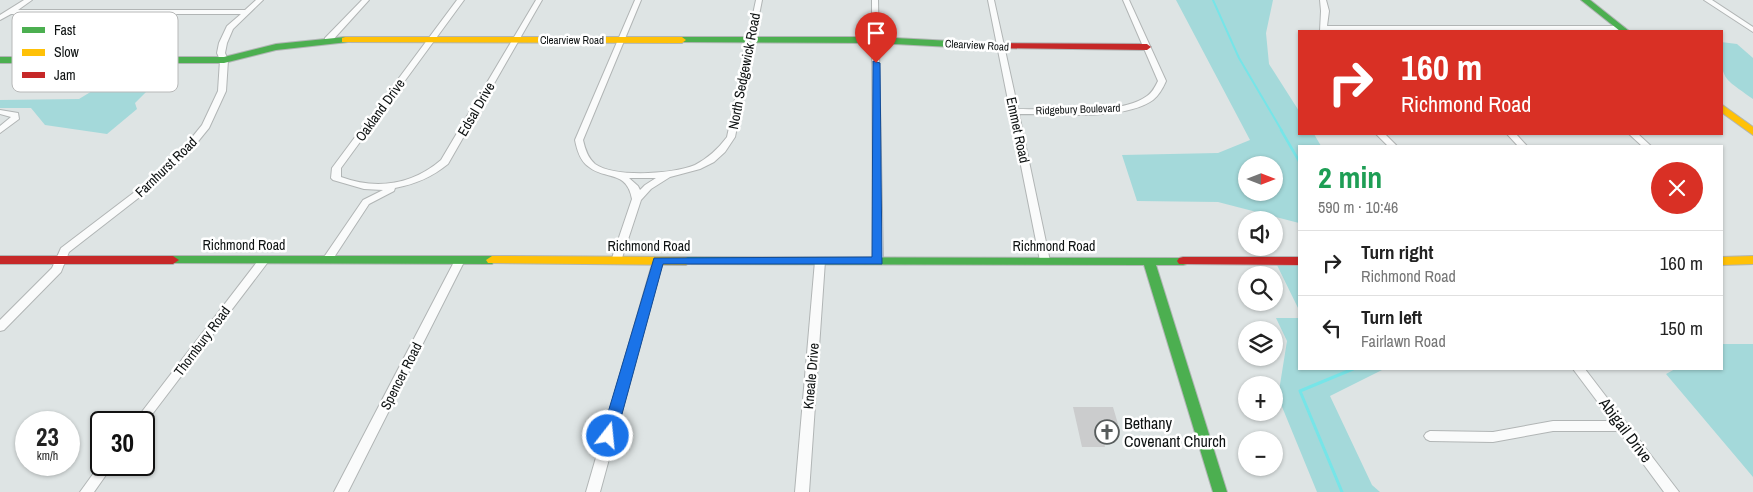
<!DOCTYPE html>
<meta charset="utf-8">
<style>
:root{--surface:#fff;--page:#f6f6f6;--text:#222;--muted:#767676;--line:#e0e0e0}
body{margin:0;font-family:"Archivo Narrow",sans-serif;background:var(--page);color:var(--text);height:100vh;display:flex;flex-direction:column;font-size:19px;white-space:nowrap}
*{box-sizing:border-box;margin:0}
p{font-size:16px;color:var(--muted)}
.icon{flex:none;width:28px;height:28px;fill:none;stroke:currentColor;stroke-width:2;stroke-linecap:round;stroke-linejoin:round}
.map{position:relative;flex:1;overflow:hidden}
.drawer{position:absolute;left:1298px;top:145px;width:425px;height:225px;display:flex;flex-direction:column;background:var(--surface);border-radius:0px;box-shadow:0 1px 4px #0004}
.drawer>*{flex:none}
.hud{position:absolute;left:1298px;top:30px;width:425px;height:105px;border-radius:0px;box-shadow:0 1px 4px #0004;background:#d93025;color:#fff;overflow:hidden}
.needle{width:32px;rotate:90deg}
.fabs{position:absolute;left:1238px;top:156px;display:grid;gap:10px}
.fabs a{display:grid;place-items:center;width:45px;height:45px;border-radius:50%;background:var(--surface);box-shadow:0 1px 4px #0004;font-size:25px}
.speed{position:absolute;left:15px;top:411px;display:flex;gap:10px;font-size:25px;font-weight:700;text-align:center}
.speed>*{display:grid;place-content:center;width:65px;height:65px;border-radius:50%;background:var(--surface);box-shadow:0 1px 4px #0004;line-height:1}
.speed small{font-size:12px;font-weight:400}
.speed .limit{border:2px solid #111;border-radius:8px;background:#fff;color:#111}
.pin{position:absolute;display:grid;place-items:center;width:42px;height:42px;color:#fff;margin:-51px -21px;border-radius:50% 50% 50% 0;rotate:-45deg;box-shadow:0 0 5px #0007}
.pin .icon{rotate:45deg}
.me{position:absolute;width:55px;margin:-28px;rotate:16deg;stroke-linejoin:round;filter:drop-shadow(0 0 4px #0008)}
.turn{display:flex;align-items:center;gap:18px;height:105px;padding:0 20px;font-size:22px}
.turn .icon{width:65px;height:65px;stroke-width:2.5}
.turn b{display:block;font-size:35px;line-height:42px}
.round{display:grid;place-items:center;flex:none;width:52px;height:52px;border-radius:26px;background:var(--page)}
.overview{display:flex;align-items:center;justify-content:space-between;height:85px;padding:0 20px}
h1{font-size:30px;font-weight:800;line-height:38px;color:#1e9e55}
ul{padding:0;list-style:none}
li{display:flex;align-items:center;gap:15px;height:65px;padding:0 20px;border-top:1px solid var(--line)}
li div{flex:1}
li b{display:block;font-size:19px}
li em{font-style:normal}
.map>svg:first-child{display:block}
.green{fill:#a4d9da;fill-rule:evenodd}
.lines{fill:none;stroke-linecap:round;stroke-linejoin:round}
.stream-far2{stroke:#76e5e8;stroke-width:2}
.stream-far1{stroke:#76e5e8;stroke-width:2.5}
.stream{stroke:#76e5e8;stroke-width:3}
.building{fill:#cbcccd}
.street-casing{stroke:#b1b5b5;stroke-width:2}
.fast-casing{stroke:#b1b5b5;stroke-width:2}
.slow-casing{stroke:#b1b5b5;stroke-width:2}
.jam-casing{stroke:#b1b5b5;stroke-width:2}
.street{fill:#fafbfb;fill-rule:evenodd}
.fast{fill:#4caf50;fill-rule:evenodd}
.slow{fill:#ffc107;fill-rule:evenodd}
.jam{fill:#c62828;fill-rule:evenodd}
.route{fill:#1a73e8;stroke:#114b97}
.labels{text-anchor:middle;stroke-width:5;stroke-linejoin:round;paint-order:stroke}
.far-street-label{font-size:11px;fill:#0e1212;stroke:#fff}
.street-label{font-size:14px;fill:#0e1212;stroke:#fff}
.near-poi-label{font-size:16px;fill:#0e1212;stroke:#fff;text-anchor:start}
.near-street-label{font-size:16px;fill:#0e1212;stroke:#fff}
.key{fill:#fff;stroke:#b7b8b8;stroke-width:1}
.key-label{font-size:14px;fill:#0e1212}
</style>
<div class="map">
<svg width="1753" height="492" viewBox="0 0 1753 492">
<rect width="100%" height="100%" fill="#dee4e4"/>
<path class="green" d="M1176 0H1273L1266 33 1269 64 1299 111V134H1314L1321 146H1299V223L1218 202 1137 201 1122 155 1218 153 1250 140ZM1246 165H1274V192H1246Z
M1721 42 1737 44 1753 58V99C1723 77 1721 81 1721 42Z
M102 85 150 88 135 103 137 109 107 134 45 125 31 108H0V100L79 99Z
M1275 261H1299V310Z
M1276 318H1299V369H1384L1330 396 1372 485 1380 492H1317L1278 397 1287 341Z
M1721 344H1753V477L1666 374 1675 369H1721Z"/>
<g class="lines">
<path class="stream-far2" d="M1213 0 1239 58 1282 131"/>
<path class="stream-far1" d="M1281 130 1299 161"/>
<path class="stream" d="M1342 492 1300 391 1353 369"/>
</g>
<path class="building" d="M1073 407H1113L1118 424H1099L1105 447H1082Z"/>
<g class="lines">
<g class="street-casing">
<path id="street" d="M24 0H32L18 10H245L256 0H263L233 29 227 43 225 53 228 60 226 91 209 128 187 155 159 182 69 252 61 272 4 330 0 331V320L52 268 61 248 153 178 181 151 202 125 218 91 220 60 217 53 219 43 227 26 241 14H11L0 20V15Z
M362 0H369L331 42H325V38Z
M457 0H464L341 168V177C376 190 412 185 441 160L536 0H542L448 164C432 177 416 184 395 188L394 191 369 204 331 262H323L322 260 363 200 383 190 364 189 333 180 331 178 332 168Z
M635 0H641L583 140C585 149 588 158 595 164 615 178 673 174 695 165 708 158 718 149 727 137L756 0H762L735 137 725 152 714 162 700 169 670 177 651 189 641 200 621 261 616 264 611 261 632 199C627 170 605 180 589 167 580 161 577 150 575 140ZM629 178H656L645 185 640 190 638 186Z
M872 0H878L883 261 878 264 873 261Z
M988 0H994L1018 109C1050 109 1120 116 1147 96 1152 93 1155 87 1158 81L1123 0H1129L1166 81C1163 88 1159 95 1153 100 1124 121 1053 114 1019 114L1050 261 1045 264 1040 261Z
M1320 0H1326L1329 11 1327 26H1621L1625 28 1621 30 1320 31 1321 11Z
M1704 0H1712L1753 27V32Z
M0 110 18 113 19 119 0 133V126L11 117 0 114Z
M1376 134H1385L1397 146H1388Z
M1507 134H1516L1527 146H1518Z
M1629 134H1638L1651 146H1642Z
M264 257 268 258 269 260 268 262 144 425V422H134L260 258Z
M460 257 465 260 348 492H334L455 260Z
M658 258 663 261 600 492H586L653 261Z
M820 258 825 261 809 492H795L815 261Z
M1573 369H1585L1679 492H1664L1619 431H1553L1493 442 1430 441 1426 439 1424 436 1426 433 1430 431 1493 432 1553 421H1612Z
M101 463V465H113L94 492H80Z"/>
</g>
<g class="fast-casing">
<path id="fast" d="M1581 0H1590L1629 31H1620Z
M345 37 348 38V42L276 50 224 63H0V57H224L276 44Z
M682 37H876L989 43 993 46 989 49 876 43 679 42V38Z
M173 256H492L498 260 492 264 169 263 167 260 169 257Z
M686 257 1187 258 1189 261 1187 264 1183 265H1156L1227 492H1213L1144 265 682 264 680 261 682 258Z"/>
</g>
<g class="slow-casing">
<path id="slow" d="M345 37H682L686 40 682 43 342 42V38Z
M1721 104 1753 127V135L1721 112Z
M492 256 686 257 692 261 686 265 488 263 486 260Z
M1753 256V264L1721 265V257Z"/>
</g>
<g class="jam-casing">
<path id="jam" d="M989 43 1147 44 1151 47 1147 50 986 48 985 46Z
M0 256H173L179 260 173 264H0Z
M1183 257H1299V265L1179 264 1177 261 1179 258Z"/>
</g>
<use href="#street" class="street"/>
<use href="#fast" class="fast"/>
<use href="#slow" class="slow"/>
<use href="#jam" class="jam"/>
</g>
<path class="route" d="M873 61 880 63 882 264H663L616 436 613 440H604L601 436 654 258 872 257Z"/>
<defs>
<g id="church-ring" transform="scale(1.25)"><circle r="9.5" fill="#fff" stroke="#575c5c" stroke-width="1.5"/><path d="M-1.2-6h2.4v3.5h3.3v2.4h-3.3V6h-2.4V-.1h-3.3v-2.4h3.3Z" fill="#575c5c"/></g>
</defs>
<g fill-rule="evenodd">
<use href="#church-ring" x="1107" y="432"/>
</g>
<g class="labels">
<g class="far-street-label">
<text x="572" y="44">Clearview Road</text>
<text transform="translate(977 45) rotate(3)" y="4">Clearview Road</text>
<text transform="translate(1078 109) rotate(-2)" y="4">Ridgebury Boulevard</text>
</g>
<g class="street-label">
<text transform="translate(744 71) rotate(-79)" y="5">North Sedgewick Road</text>
<text transform="translate(476 109) rotate(-60)" y="5">Edsal Drive</text>
<text transform="translate(380 110) rotate(-54)" y="5">Oakland Drive</text>
<text transform="translate(1018 130) rotate(78)" y="5">Emmet Road</text>
<text transform="translate(166 167) rotate(-44)" y="5">Farnhurst Road</text>
<text x="244" y="250">Richmond Road</text>
<text x="649" y="251">Richmond Road</text>
<text x="1054" y="251">Richmond Road</text>
<text transform="translate(202 341) rotate(-53)" y="5">Thornbury Road</text>
<text transform="translate(401 376) rotate(-63)" y="5">Spencer Road</text>
<text transform="translate(811 376) rotate(-85)" y="5">Kneale Drive</text>
</g>
<g class="near-poi-label">
<text x="1124" y="429">Bethany<tspan x="1124" dy="18">Covenant Church</tspan></text>
</g>
<g class="near-street-label">
<text transform="translate(1626 430) rotate(53)" y="6">Abigail Drive</text>
</g>
</g>
<rect x="12" y="12" width="166" height="80" rx="8" class="key"/>
<rect x="22" y="27" width="23" height="6" fill="#4caf50"/>
<rect x="22" y="49" width="23" height="7" fill="#ffc107"/>
<rect x="22" y="72" width="23" height="6" fill="#c62828"/>
<g class="key-label">
<text x="54" y="35">Fast</text>
<text x="54" y="57">Slow</text>
<text x="54" y="80">Jam</text>
</g>
</svg>
<div class="fabs">
<a><svg class="needle" viewBox="-14 -14 28 28"><path d="M0-13l5 13h-10z" fill="#e53935"/><path d="M0 13l5-13h-10z" fill="#767676"/></svg></a>
<a><svg class="icon" aria-label="sound" viewBox="0 0 24 24"><path d="M4 9h4l5-4v14l-5-4H4zM17 9q2 3 0 6"/></svg></a>
<a><svg class="icon" aria-label="search" viewBox="0 0 24 24"><circle cx="10" cy="10" r="6"/><path d="M15 15l6 6"/></svg></a>
<a><svg class="icon" aria-label="layers" viewBox="0 0 24 24"><path d="M12 4l9 5-9 5-9-5zM3 14l9 5 9-5"/></svg></a>
<a>+</a>
<a>−</a>
</div>
<div class="speed"><div>23<small>km/h</small></div><div class="limit">30</div></div>
<div class="pin" style="left:876px;top:63px;background:#d93025"><svg class="icon" aria-label="arrive" viewBox="0 0 24 24"><path d="M6 21V4h12l-3 4 3 4H6"/></svg></div>
<svg class="me" style="left:608px;top:436px" viewBox="-20 -20 40 40"><circle r="17" fill="#1a73e8" stroke="#fff" stroke-width="3"/><path d="M0-11L8 9 0 5-8 9z" fill="#fff"/></svg>
<div class="hud">
<div class="turn"><svg class="icon" aria-label="right" viewBox="0 0 24 24"><path d="M7 20v-9h11M14 6l5 5-5 5"/></svg><div><b>160 m</b>Richmond Road</div></div>
</div>
<section class="drawer">
<div class="overview"><div><h1>2 min</h1><p>590 m · 10:46</p></div><a class="round" style="background:#d93025;color:#fff"><svg class="icon" aria-label="close" viewBox="0 0 24 24"><path d="M6 6l12 12M18 6L6 18"/></svg></a></div>
<ul>
<li><svg class="icon" aria-label="right" viewBox="0 0 24 24"><path d="M7 20v-9h11M14 6l5 5-5 5"/></svg><div><b>Turn right</b><p>Richmond Road</p></div><em>160 m</em></li>
<li><svg class="icon" aria-label="left" viewBox="0 0 24 24"><path d="M17 20v-9H6M10 6l-5 5 5 5"/></svg><div><b>Turn left</b><p>Fairlawn Road</p></div><em>150 m</em></li>
</ul>
</section>
</div>
